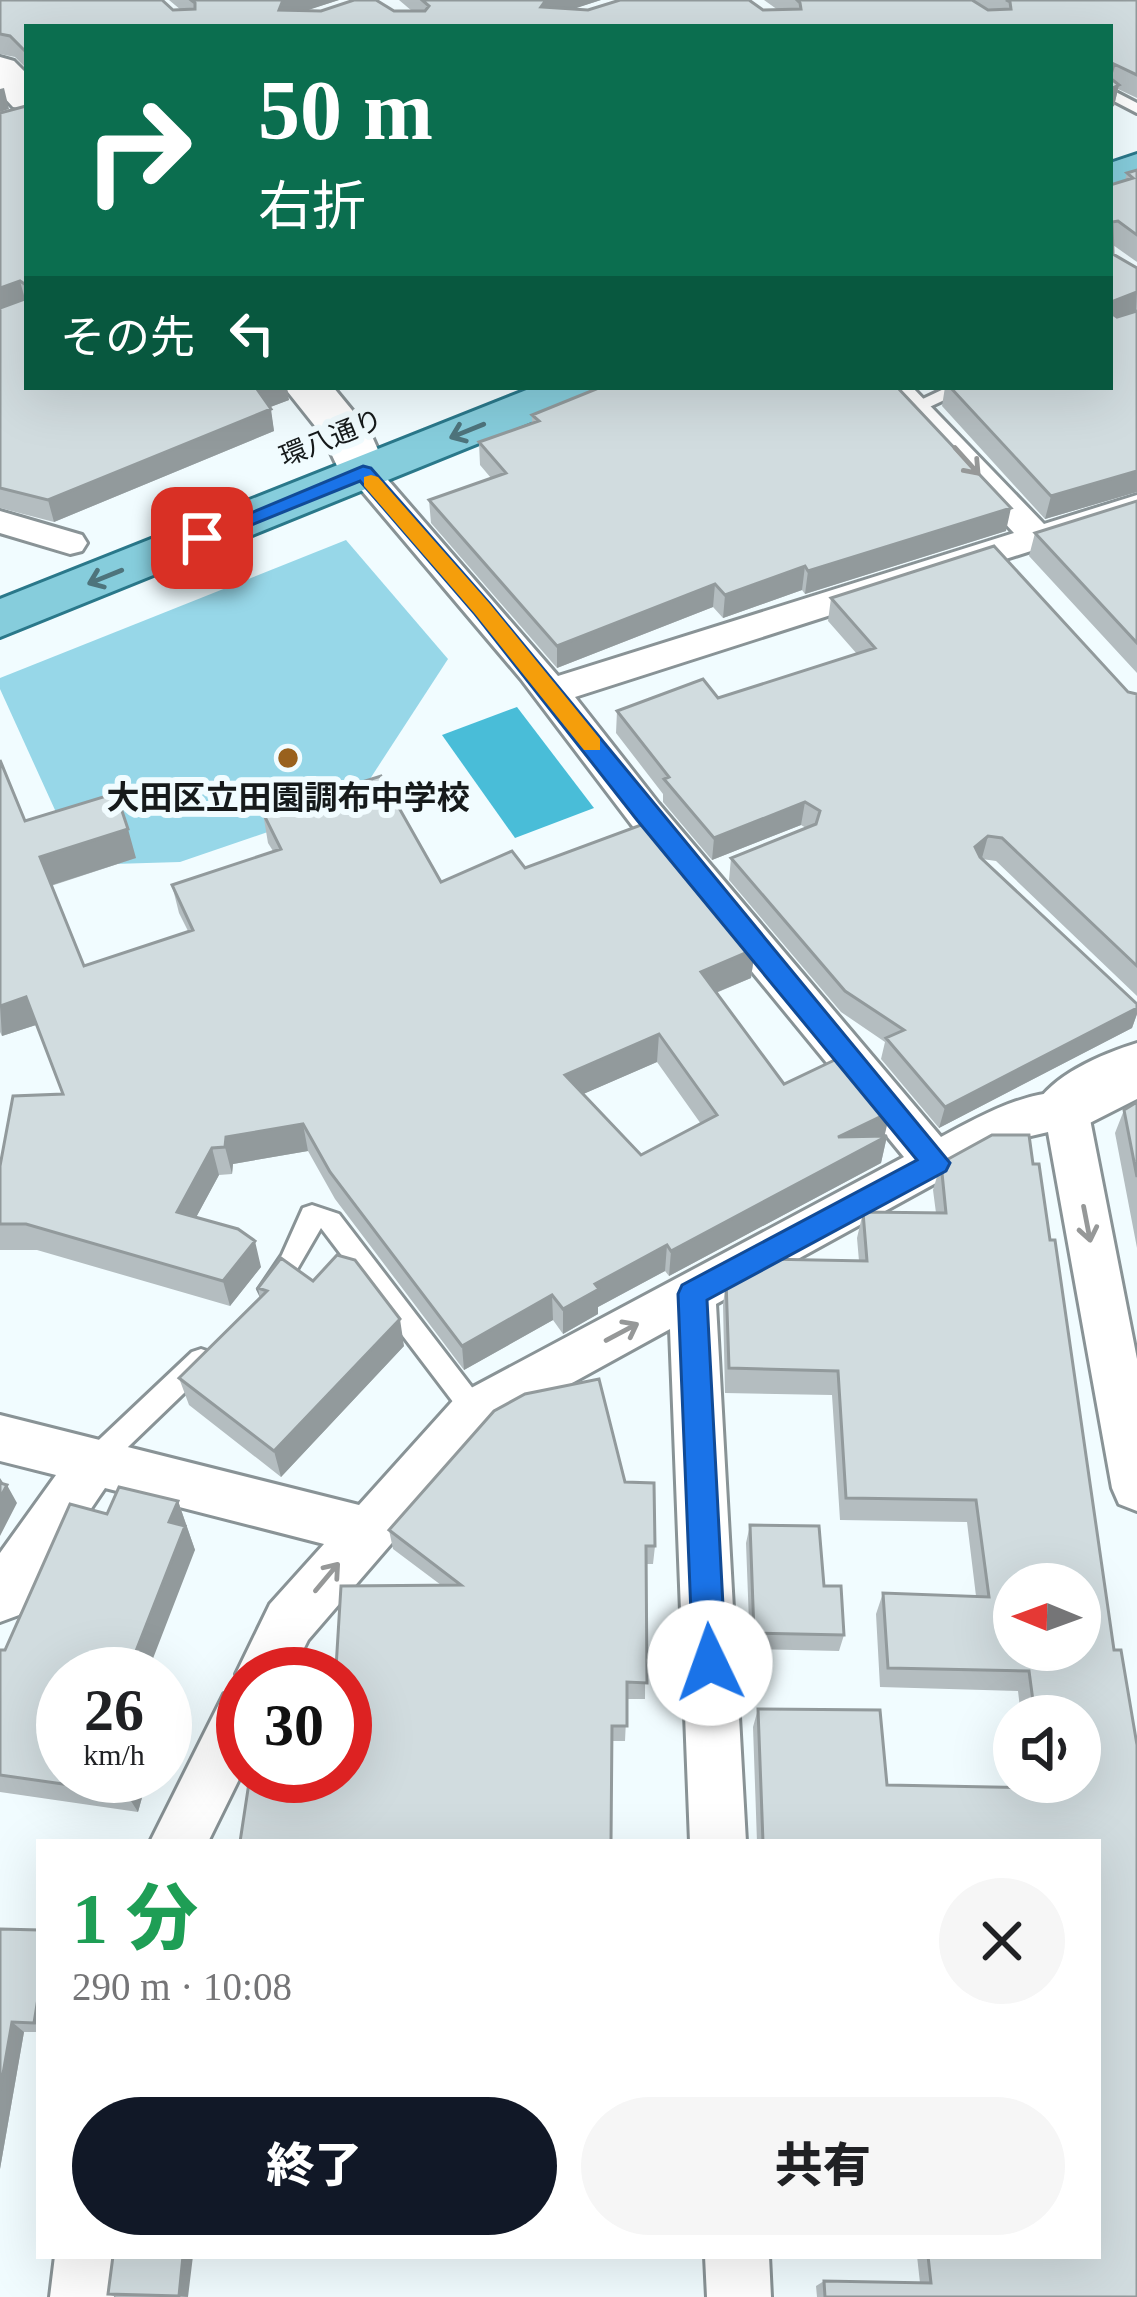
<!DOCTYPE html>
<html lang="ja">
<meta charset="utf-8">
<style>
:root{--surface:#fff;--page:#f6f6f6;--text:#202124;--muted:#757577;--accent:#111827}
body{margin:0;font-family:"Times New Roman","Noto Sans JP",serif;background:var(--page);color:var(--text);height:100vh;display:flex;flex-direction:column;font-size:45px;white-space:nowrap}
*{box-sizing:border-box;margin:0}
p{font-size:39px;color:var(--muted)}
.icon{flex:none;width:66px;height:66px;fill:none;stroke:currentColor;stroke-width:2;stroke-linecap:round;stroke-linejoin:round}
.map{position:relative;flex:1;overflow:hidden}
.panel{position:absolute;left:36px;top:1839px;width:1065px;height:420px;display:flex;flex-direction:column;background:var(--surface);border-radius:0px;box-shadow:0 12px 48px #0002}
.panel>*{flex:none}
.guide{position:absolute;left:24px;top:24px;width:1089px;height:366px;border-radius:0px;box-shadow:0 12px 48px #0002;background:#0b6e4f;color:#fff;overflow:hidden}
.needle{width:78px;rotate:271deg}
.fabs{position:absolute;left:993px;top:1563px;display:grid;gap:24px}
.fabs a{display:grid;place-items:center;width:108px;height:108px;border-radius:50%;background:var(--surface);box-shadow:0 12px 48px #0002;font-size:60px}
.speed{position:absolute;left:36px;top:1647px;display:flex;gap:24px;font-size:60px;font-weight:700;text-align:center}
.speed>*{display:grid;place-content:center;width:156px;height:156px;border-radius:50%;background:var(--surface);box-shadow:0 12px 48px #0002;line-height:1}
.speed small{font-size:30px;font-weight:400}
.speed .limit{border:18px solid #d22;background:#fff;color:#111}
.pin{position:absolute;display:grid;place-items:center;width:102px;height:102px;color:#fff;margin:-51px;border-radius:24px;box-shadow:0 6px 18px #0006}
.me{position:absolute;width:132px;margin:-66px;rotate:357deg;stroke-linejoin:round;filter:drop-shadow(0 0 9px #0008)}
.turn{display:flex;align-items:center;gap:42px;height:252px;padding:0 36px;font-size:54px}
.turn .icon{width:156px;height:156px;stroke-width:2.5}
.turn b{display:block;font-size:84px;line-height:102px}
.then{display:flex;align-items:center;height:114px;padding:0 36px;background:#0003;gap:24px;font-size:45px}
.round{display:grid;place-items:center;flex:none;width:126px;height:126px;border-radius:63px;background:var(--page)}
.head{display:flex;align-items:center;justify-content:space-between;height:204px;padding:0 36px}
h1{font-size:72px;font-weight:800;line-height:90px;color:#1e9e55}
.action{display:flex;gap:24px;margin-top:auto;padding:24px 36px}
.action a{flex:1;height:138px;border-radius:72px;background:var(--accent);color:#fff;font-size:48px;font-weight:800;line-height:138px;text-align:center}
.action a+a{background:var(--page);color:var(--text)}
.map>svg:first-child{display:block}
.green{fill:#97d7e8}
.water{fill:#49bdd8}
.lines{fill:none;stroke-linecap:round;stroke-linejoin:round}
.lane-casing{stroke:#899396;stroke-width:6}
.street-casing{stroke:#899396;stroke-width:6}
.secondary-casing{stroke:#899396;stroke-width:6}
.primary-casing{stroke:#2a788a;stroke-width:6}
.lane{fill:#fff;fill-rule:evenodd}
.street{fill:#fff;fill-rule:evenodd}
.secondary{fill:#fff;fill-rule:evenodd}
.primary{fill:#86cddc;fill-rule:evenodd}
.wall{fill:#b4bdc0;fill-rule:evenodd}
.shaded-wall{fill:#929a9c}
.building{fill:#d1dcdf;stroke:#929a9c;stroke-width:3;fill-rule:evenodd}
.oneway{stroke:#4e747c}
.oneway2{stroke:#969898}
.route{fill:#1a73e8;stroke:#114b97;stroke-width:3}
.slow{fill:#f59e0b}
.poi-dot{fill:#99611d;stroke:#f1fcff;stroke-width:4.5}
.labels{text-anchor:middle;stroke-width:12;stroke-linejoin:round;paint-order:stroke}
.far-street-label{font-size:27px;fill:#161a1b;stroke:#f1fcff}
.poi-label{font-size:33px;font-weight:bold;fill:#161a1b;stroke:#f1fcff}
</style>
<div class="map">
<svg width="1137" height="2297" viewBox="0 0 1137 2297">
<rect width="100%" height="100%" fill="#f1fcff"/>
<path class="green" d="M346 540 448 659 355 802 180 862 80 865 0 689V678Z"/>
<path class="water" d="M517 707 594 808 515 838 442 735Z"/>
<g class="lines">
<g class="lane-casing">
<path id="lane" d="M1110 89 1137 103V113L1110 99Z
M948 387H972L923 410 908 406Z
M312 1205 339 1214 484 1403 488 1411 484 1419 475 1423 466 1419 321 1228 281 1297 272 1300 263 1297 259 1289 282 1255 303 1208Z
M201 1349 210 1352 214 1360 210 1368 103 1471 94 1474 85 1471 81 1462 85 1453 192 1352Z"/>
</g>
<g class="street-casing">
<path id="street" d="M878 387H912L1044 524 1137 495V517L575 697 659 804 941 1137C979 1117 1038 1082 1082 1096L1088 1109 1137 1359V1511L1119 1504 1112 1488 1048 1132 1014 1140 716 1304 746 1842H690L670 1329 492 1427 308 1640 291 1674H243V1771L208 1842H150L224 1694 242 1687 236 1674 270 1604 324 1544 105 1488 19 1615 0 1622V1553L56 1475 0 1461V1415L359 1505 458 1395 904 1157 631 824 521 679 346 472 351 465H375L558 676 1014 533Z
M0 511 82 535 87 543 82 551 70 554 0 533Z
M55 2256H119L114 2297H50Z
M705 2256H769L771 2297H707Z"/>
</g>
<g class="secondary-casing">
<path id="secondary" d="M0 57 14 61 27 74V110L13 107 0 93Z
M284 387H333L370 432 388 472 381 483 363 487 345 483 323 436Z
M1137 1043V1099L1066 1135 1043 1128 1033 1109C1051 1075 1102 1054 1137 1043Z"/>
</g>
<g class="primary-casing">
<path id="primary" d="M1137 154V182L1110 191V163Z
M534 387H600L593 397 0 637V599Z"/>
</g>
<use href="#lane" class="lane"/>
<use href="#street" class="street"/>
<use href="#secondary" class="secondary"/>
<use href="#primary" class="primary"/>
</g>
<path class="wall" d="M0 0 173 10H181L169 0H339L307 10 394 11H412L399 0H601L572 9 588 10H778L764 0H1137V98L1118 89 1114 106 27 27 289 400 270 407 274 431 54 522 0 508V113L26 106 27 69 15 57 0 54Z
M1137 170V262L1113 245V254L1137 268V492L1045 519 942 406 945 387H1110V185L1125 180 1127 173Z
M532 415 1006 531 805 594 802 590 723 618 713 607 557 668 431 523 429 500 491 478 480 465 479 442 532 424Z
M1137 501V673L1029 556 1035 533Z
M831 598 1137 694V996L996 861 982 859 1137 1004V1014L1132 1028 939 1128 881 1059 885 1042 841 1012 729 880 731 858 806 828 801 825 712 860 663 802V794L616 733 617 711 718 698 857 654 828 621Z
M0 760 25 821 136 858 51 886 84 966 188 931 179 913 172 885 273 851 268 843 263 813 441 882 525 868 755 949 751 978 716 993 784 1084 890 1112 884 1136H887L881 1163 669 1276 665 1271 598 1307V1314L563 1334 553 1320 464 1370 335 1199 308 1151 233 1164 232 1174 219 1175 196 1217 261 1267 230 1306 37 1250H0V1166L63 1094 36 1025 2 1036 0 1032ZM657 1062 701 1124 641 1155 583 1094Z
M1137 1102V1248L1115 1133 1124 1110Z
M992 1135H1029L1033 1164H1039L1050 1240H1055L1114 1650H1121L1137 1745V2297H817L816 2286 824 2281 920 2283 917 2256H1098V1842H757L753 1727 758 1709 880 1710 887 1785 1031 1788 1030 1782H1080V1716H1021L1018 1691 880 1687 876 1614 883 1593 976 1596 967 1522 840 1520 832 1395 725 1393 723 1305 726 1280 764 1259 859 1261 857 1238 863 1212 936 1213 933 1190 941 1163ZM1014 1584H1080V1650H1014Z
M258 1288 404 1346 281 1477 189 1405 179 1378 260 1298Z
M625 1482 655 1546 653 1564H646L645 1699H627L625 1741H612L345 1776 336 1668 441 1585 393 1549 389 1530Z
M178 1501 195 1550 63 1674 148 1776 138 1812 0 1792V1650H5L107 1514Z
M750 1525 824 1586 844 1635 839 1651 750 1649 746 1543Z
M0 1929 39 1930V2032H24L0 2169Z
M113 2256 188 2297H116L108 2294Z"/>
<path class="shaded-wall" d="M283 0H339L287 17 279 10Z
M546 0H601L549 17 541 7Z
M1119 85 1114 106 1110 108V89Z
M4 88 9 109 0 112V89Z
M20 281 26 303 0 312V288Z
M1137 292 1136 313 1110 323 1111 302Z
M263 387H287L289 400 260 411 257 389Z
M271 409 274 431 54 522 48 500Z
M1137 471V492L1045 519 1051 496Z
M1011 508 1006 531 805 594 808 571Z
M805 566 802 590 723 618 725 595Z
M715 584 713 607 557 668V646Z
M805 802 801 825 712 860 714 838Z
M128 829 136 858 49 886 40 857Z
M988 836 982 858 970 869 975 847Z
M755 949 751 978 698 1000 701 972Z
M26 997 36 1025 2 1036 0 1006Z
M1137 1008V1014L1132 1028 939 1128 945 1107Z
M659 1034 657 1062 565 1102V1075Z
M890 1112 884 1138 887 1136 881 1163 669 1276 671 1251 838 1137Z
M303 1124 308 1151 233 1164 232 1174 225 1147 226 1137Z
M212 1148 219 1175 185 1238 177 1212Z
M255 1241 261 1267 230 1306 223 1281Z
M667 1245 665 1271 598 1307V1314L563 1334V1309L595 1284Z
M552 1295 553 1320 464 1370 462 1346Z
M400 1319 404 1346 281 1477 274 1451Z
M0 1478 6 1487 7 1485 17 1503 0 1536Z
M178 1501 195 1550 147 1674H127L169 1522Z
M131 1776H148L138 1812 126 1793Z
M39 1992V2027L34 2023Z
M12 2022 24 2032 0 2169V2091Z
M183 2256H193L188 2297 179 2296Z"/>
<path class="building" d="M0 0H162L173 10 195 9V3L191 0H283L279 10 321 11 354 0H376L394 11H425L429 6 422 0H546L541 7 588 10 620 0H749L763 10 801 9 800 3 797 0H972L988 10 1011 9 1010 2 1006 0H1137V75L1114 64 1110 78 1119 85 1110 89V27H27V387H263L257 389 271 409 48 500 0 488V308L25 299 26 285 20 281 0 288V113L26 106 27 53 10 36 0 34Z
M1137 170V235L1118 221 1112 222 1113 254 1137 268V292L1111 302V313L1117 317 1137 311V471L1051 496 950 387H1110V185L1133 178 1127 173Z
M601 387H897L1011 508 808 571 805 566 725 595 715 584 557 646 429 500 506 473 479 442 539 421 532 415Z
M1137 501V643L1035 533Z
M994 546 1128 692 1137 694V966L1002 838 988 836 975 847 980 857 1137 1004V1008L945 1107 886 1038 904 1030 845 991 731 858 816 824 820 811 805 802 714 838 664 779 669 777 617 711 703 679 718 698 875 648 831 598Z
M0 760 25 821 116 793 128 829 40 857 84 966 193 930 172 885 281 849 263 813 381 776 441 882 512 851 525 868 649 822 755 949 701 972 784 1084 843 1056 890 1112 838 1137 887 1136 671 1251 667 1245 595 1284 599 1289 563 1309 552 1295 462 1346 330 1172 303 1124 226 1137 225 1147 212 1148 177 1212 238 1229 255 1241 223 1281 26 1224H0V1166L13 1096 63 1094 26 997 0 1006ZM659 1034 717 1115 641 1155 565 1075Z
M1137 1102V1177L1124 1110Z
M992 1135H1029L1033 1164H1039L1050 1240H1055L1114 1650H1121L1137 1745V2297H825L824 2281 931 2283 928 2256H1098V1842H763L758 1709 880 1710 887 1785 1045 1788 1044 1782H1080V1716H1035L1029 1671 888 1668 883 1593 989 1597 976 1500 846 1498 838 1371 729 1368 726 1280 764 1259 867 1261 863 1212 946 1213 941 1163ZM1014 1584H1080V1650H1014Z
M337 1255 355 1260 400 1319 274 1451 179 1378 267 1291 258 1288 281 1258 313 1281Z
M599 1379 625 1482 654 1483 655 1546H646L647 1683 627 1682V1726H612L611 1842H240L250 1776H345V1674H321V1668H336L341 1586 461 1585 389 1530 494 1411 525 1394Z
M0 1483 7 1485 0 1498Z
M119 1487 178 1501 169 1522 185 1526 127 1674H63V1776H131L126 1793 0 1775V1650H5L70 1504 107 1514Z
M750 1525 819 1526 824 1586H841L844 1635 754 1633Z
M0 1929 39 1930V1992L34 2023 12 2022 0 2091Z
M113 2256H183L179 2296 108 2294Z"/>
<defs><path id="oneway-shaft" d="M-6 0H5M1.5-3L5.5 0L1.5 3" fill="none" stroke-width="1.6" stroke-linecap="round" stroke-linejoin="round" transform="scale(3)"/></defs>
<g class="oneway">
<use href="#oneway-shaft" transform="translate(467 431) rotate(158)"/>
<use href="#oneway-shaft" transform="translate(105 577) rotate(158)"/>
</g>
<g class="oneway2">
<use href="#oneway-shaft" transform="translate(967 461) rotate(48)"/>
<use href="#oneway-shaft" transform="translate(1087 1224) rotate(79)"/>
<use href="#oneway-shaft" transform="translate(622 1332) rotate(-28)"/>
<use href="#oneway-shaft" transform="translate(327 1577) rotate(-50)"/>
</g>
<path class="route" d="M363 466 371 468 490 604 950 1163 946 1171 707 1300 726 1663 721 1674 710 1679 698 1674 693 1663 678 1294 682 1285 917 1160 637 820 475 614 360 481 209 542H194L191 538Z"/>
<path class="slow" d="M371 475 378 477 490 604 600 739V750H584L475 614 364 486V477Z"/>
<circle class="poi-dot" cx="288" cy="758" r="12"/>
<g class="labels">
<g class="far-street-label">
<text transform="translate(331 438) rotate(-22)" y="9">環八通り</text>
</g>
<g class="poi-label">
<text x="288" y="809">大田区立田園調布中学校</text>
</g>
</g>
</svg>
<div class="fabs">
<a><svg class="needle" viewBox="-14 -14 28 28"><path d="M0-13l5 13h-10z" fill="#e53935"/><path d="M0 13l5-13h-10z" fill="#757577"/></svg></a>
<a><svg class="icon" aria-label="sound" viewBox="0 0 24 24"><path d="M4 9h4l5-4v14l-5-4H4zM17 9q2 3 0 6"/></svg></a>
</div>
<div class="speed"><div>26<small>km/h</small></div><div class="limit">30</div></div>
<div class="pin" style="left:202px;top:538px;background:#d93025"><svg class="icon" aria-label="arrive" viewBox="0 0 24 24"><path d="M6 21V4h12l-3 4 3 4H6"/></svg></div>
<svg class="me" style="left:710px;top:1663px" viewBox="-20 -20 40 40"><circle r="19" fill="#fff"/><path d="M0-13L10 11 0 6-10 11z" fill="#1a73e8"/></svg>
<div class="guide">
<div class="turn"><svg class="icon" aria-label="right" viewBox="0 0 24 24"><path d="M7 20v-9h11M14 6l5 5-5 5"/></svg><div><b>50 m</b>右折</div></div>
<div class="then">その先<svg class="icon" aria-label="left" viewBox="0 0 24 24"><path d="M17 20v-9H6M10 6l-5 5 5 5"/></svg></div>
</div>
<section class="panel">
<div class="head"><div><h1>1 分</h1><p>290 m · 10:08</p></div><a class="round"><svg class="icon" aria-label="close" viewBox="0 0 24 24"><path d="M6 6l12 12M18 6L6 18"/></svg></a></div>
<div class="action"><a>終了</a><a>共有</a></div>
</section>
</div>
